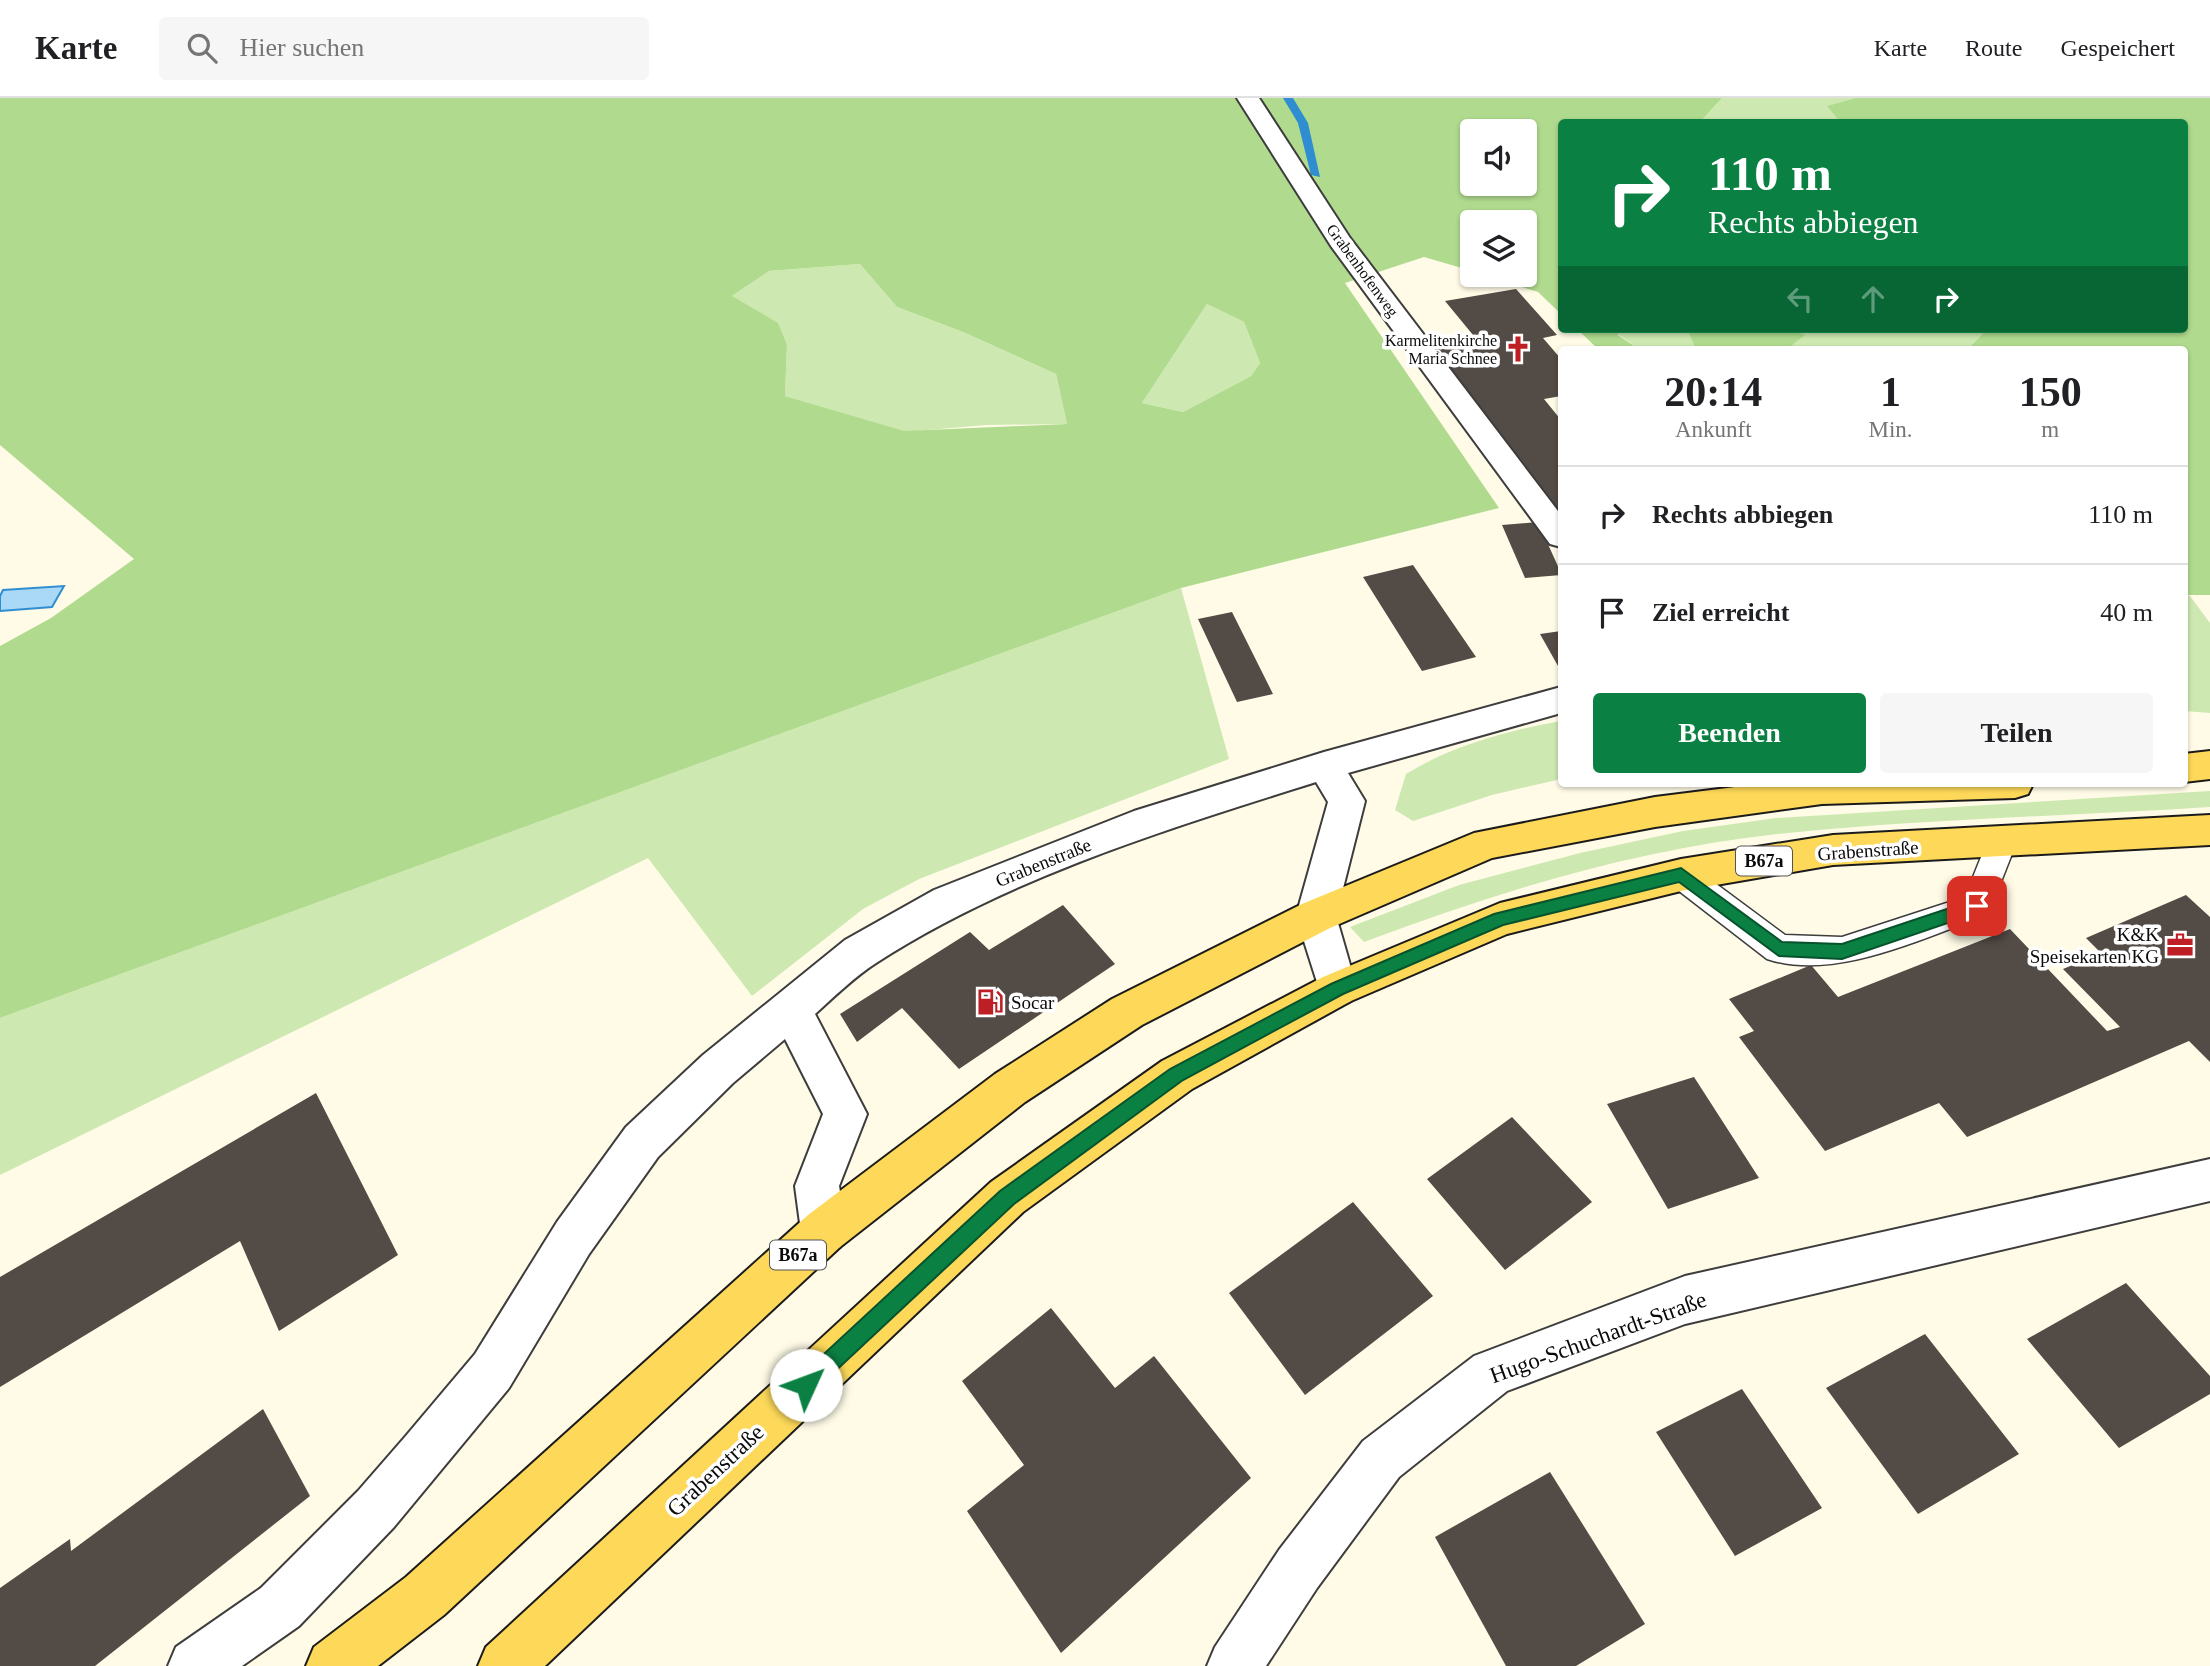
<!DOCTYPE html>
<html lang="de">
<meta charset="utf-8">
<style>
:root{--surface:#fff;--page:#f6f6f6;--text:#202124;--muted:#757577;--line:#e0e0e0;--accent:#0b8043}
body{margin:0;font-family:"Times New Roman",serif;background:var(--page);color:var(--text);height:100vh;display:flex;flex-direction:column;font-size:26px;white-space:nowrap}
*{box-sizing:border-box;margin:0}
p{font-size:23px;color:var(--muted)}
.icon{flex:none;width:38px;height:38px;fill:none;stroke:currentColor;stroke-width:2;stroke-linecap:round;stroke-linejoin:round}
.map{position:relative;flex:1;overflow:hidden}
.sheet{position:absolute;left:1558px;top:248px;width:630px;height:441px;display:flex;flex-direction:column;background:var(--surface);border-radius:7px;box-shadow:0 2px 5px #0004}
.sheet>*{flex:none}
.guide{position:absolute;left:1558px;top:21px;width:630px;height:214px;border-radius:7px;box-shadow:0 2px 5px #0004;background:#0b8043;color:#fff;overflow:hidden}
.tools{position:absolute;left:1460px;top:21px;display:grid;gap:14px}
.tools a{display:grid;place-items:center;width:77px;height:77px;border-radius:7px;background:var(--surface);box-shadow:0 2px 5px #0004;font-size:35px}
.pin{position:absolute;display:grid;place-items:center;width:60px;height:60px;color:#fff;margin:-30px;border-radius:14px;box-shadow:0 4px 10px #0006}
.me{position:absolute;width:77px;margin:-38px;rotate:47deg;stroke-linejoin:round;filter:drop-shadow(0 0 5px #0008)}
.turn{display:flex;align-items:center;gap:24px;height:147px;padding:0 35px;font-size:32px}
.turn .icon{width:91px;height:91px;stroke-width:2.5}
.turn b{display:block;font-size:49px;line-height:60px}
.lanes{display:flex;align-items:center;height:66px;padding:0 35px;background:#0003;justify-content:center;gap:35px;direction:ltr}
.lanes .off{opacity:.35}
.eta{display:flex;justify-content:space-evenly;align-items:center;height:119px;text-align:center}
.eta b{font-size:42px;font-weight:700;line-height:49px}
.primary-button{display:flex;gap:14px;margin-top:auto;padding:14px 35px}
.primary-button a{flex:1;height:80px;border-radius:7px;background:var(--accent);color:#fff;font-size:28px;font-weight:700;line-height:80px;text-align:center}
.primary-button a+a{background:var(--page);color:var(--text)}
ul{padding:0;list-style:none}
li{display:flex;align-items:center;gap:21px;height:98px;padding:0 35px;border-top:2px solid var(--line)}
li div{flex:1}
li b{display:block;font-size:26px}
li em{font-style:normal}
header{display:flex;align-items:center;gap:42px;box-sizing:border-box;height:98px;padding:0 35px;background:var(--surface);border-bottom:2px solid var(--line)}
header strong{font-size:33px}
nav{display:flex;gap:38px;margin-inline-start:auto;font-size:24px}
.search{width:490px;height:63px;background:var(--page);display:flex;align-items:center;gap:18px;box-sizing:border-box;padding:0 24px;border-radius:7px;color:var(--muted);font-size:26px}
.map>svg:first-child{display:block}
.green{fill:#cde9b1}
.forest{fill:#b0db8f;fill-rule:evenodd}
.water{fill:#aad9f8;stroke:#2f8dd1;stroke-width:2}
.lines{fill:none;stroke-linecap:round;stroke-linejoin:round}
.stream{fill:#2f8dd1;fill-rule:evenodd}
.building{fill:#534b46}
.lane-casing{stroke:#3d3d3d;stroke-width:3}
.street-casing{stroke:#3d3d3d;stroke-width:4}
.primary-casing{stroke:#1b1b1b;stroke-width:4}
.lane{fill:#fff;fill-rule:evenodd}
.street{fill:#fff;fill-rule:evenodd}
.primary{fill:#fdd859;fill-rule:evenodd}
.route{fill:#0b8043;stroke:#07532c;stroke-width:2}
.labels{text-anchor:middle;stroke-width:7;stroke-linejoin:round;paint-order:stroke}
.far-street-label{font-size:16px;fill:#0a0a0a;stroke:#fff}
.far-poi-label{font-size:16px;fill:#0a0a0a;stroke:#fff;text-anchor:end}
.shield{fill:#fff;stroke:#545454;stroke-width:2}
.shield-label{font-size:18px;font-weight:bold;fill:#0a0a0a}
.street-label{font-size:19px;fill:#0a0a0a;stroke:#fff}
.poi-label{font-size:19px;fill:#0a0a0a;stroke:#fff;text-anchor:end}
.near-street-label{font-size:23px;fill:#0a0a0a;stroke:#fff}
</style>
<header>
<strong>Karte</strong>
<div class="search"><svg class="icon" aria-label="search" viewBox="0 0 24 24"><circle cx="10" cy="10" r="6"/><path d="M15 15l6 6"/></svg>Hier suchen</div>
<nav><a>Karte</a><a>Route</a><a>Gespeichert</a></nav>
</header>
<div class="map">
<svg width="2210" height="1568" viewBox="0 0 2210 1568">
<rect width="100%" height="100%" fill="#fffbe7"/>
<path class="green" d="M1722 0H1855L1828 8 1840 24H1700Z
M860 166 897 209 963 234 1056 276 1067 326 986 327 904 334 785 298 787 247 732 198 769 173Z
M1207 206 1244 224 1260 265 1251 278 1183 314 1142 305Z
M1621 231H1687L1696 252H1640L1618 236Z
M1790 231H1987L1967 252H1786L1804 237Z
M1181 490 1229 661 919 781 863 811 752 898 648 760 0 1077V920Z
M2184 497 2190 498 2210 525V615L2184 613Z
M1561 623V681L1492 697 1413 723 1395 712 1406 676C1454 647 1506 633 1561 623Z
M2210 693V709C2070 718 1928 721 1788 735 1641 750 1501 792 1364 844L1350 829 1459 787 1580 755 1683 733 1776 720Z"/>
<path class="forest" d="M0 0H1722L1700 24H1561V216L1538 194 1483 177H1524V124H1472V173L1424 159 1345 185 1499 410 1181 490 0 920V548L51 520 134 461 0 347ZM1472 33H1524V86H1472ZM860 166 897 209 963 234 1056 276 1067 326 904 333 785 298 787 247 778 225 732 198 769 173ZM1207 206 1244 224 1260 265 1251 278 1183 314 1142 305Z
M1855 0H2210V497H2184V252H1967L1987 231H2184V24H1840L1827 8Z
M1577 231H1621L1618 237 1640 252H1599Z
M1687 231H1790L1805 237 1786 252H1696Z"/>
<path class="water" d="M64 488 52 509 0 513V498L3 492Z"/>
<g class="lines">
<path class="stream" d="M1283 0H1293L1308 25 1320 79 1311 77 1298 25Z"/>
</g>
<path class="building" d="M1516 191 1557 237 1543 240 1561 261V298L1544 301 1561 322V419L1425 246 1473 237 1445 203Z
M1538 424 1561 475V477L1525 480 1502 427Z
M1413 467 1476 559 1422 573 1363 479Z
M1232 514 1273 596 1237 604 1198 521Z
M1561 533V567L1558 568 1540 536Z
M2186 797 2210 819V964L2189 943 1967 1039 1939 1005 1825 1053 1739 939 1754 933 1729 901 1811 867 1838 899 2010 831 2107 933 2120 929 2063 871 2101 855 2086 840Z
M1063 807 1115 866 959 971 902 910 857 944 840 916 970 834 989 852Z
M1694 979 1759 1080 1668 1111 1607 1006Z
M316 995 398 1157 279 1233 240 1143 0 1289V1179Z
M1512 1019 1592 1104 1505 1172 1427 1081Z
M1353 1104 1433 1198 1305 1297 1229 1195Z
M2126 1185 2210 1278V1296L2119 1350 2027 1241Z
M1051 1210 1115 1290 1154 1258 1251 1380 1061 1555 967 1413 1024 1367 962 1283Z
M1925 1236 2019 1356 1918 1416 1826 1290Z
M1742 1291 1822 1410 1735 1458 1656 1334Z
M263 1311 310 1398 95 1568H0V1490L70 1441 71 1453Z
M1550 1374 1645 1526 1576 1568H1506L1435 1439Z"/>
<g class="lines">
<g class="lane-casing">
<path id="lane" d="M2002 731 2013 734 2017 743 1988 817C1924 839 1835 884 1767 861L1670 786 1665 777 1670 768 1681 764 1692 768 1785 837 1842 839 1965 799 1991 734Z"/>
</g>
<g class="street-casing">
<path id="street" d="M1237 0H1259L1350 140 1561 417V449L1550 446 1331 148Z
M1561 589V615L1348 675 1365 703 1336 818 1357 891 1351 903 1337 909 1323 903 1296 818 1328 704 1316 684C1165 732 1009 779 876 865 854 879 834 899 815 916L867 1016 839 1088 847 1133 840 1149 824 1155 808 1149 801 1133 795 1088 823 1016 785 941 733 985 658 1059 589 1156 509 1290 394 1429 299 1528 242 1568H168L176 1549 261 1490 358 1393 405 1339 475 1256 557 1124 626 1029 703 957 845 842 934 792 1134 713 1324 654Z
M2210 1061V1103L1685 1226 1507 1293 1399 1379 1317 1490 1266 1568H1207L1215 1549 1279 1452 1363 1343 1474 1258 1685 1178Z"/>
</g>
<g class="primary-casing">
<path id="primary" d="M2210 653V681L2184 684V656Z
M1759 686H2033L2028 696 2015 700 1822 706 1655 729 1492 760 1330 830 1142 927 1025 1004 840 1149 444 1517 378 1568H306L314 1549 406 1479 808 1117 995 976 1112 901 1302 806 1474 735 1655 699Z
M2210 717V747L1833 767 1681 793 1507 836 1351 903 1192 991 1023 1114 545 1568H478L486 1549 991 1084 1162 963 1323 879 1500 805 1681 761 1833 737Z"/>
</g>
<use href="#lane" class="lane"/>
<use href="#street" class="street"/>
<use href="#primary" class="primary"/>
</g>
<path class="route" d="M1681 770 1782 844 1842 846 1977 801 1985 808 1983 813 1842 861 1779 858 1679 784 1503 827 1343 896 1183 982 1014 1106 813 1294 806 1297 799 1294 796 1287 799 1279 1000 1093 1170 971 1331 886 1494 816Z"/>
<defs>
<g id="church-bare" transform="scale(2.1)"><path d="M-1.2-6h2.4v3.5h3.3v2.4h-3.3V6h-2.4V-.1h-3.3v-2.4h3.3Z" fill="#bd1f24" stroke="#fff" stroke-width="2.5" paint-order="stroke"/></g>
<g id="office-bare" transform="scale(2.1)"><path d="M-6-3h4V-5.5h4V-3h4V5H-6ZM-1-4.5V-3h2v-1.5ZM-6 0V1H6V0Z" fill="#bd1f24" stroke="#fff" stroke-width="2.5" paint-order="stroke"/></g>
<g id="fuel-bare" transform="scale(2.1)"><path d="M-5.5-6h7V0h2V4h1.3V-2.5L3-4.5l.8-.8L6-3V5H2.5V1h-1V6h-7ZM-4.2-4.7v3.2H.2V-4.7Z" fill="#bd1f24" stroke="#fff" stroke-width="2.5" paint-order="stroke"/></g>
</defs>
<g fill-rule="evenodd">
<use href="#church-bare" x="1518" y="251"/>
<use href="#office-bare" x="2180" y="847"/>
<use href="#fuel-bare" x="990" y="904"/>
</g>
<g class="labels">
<g class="far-street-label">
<text transform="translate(1363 172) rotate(54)" y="6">Grabenhofenweg</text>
</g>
<g class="far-poi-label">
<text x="1497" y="248">Karmelitenkirche<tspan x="1497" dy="18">Maria Schnee</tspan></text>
</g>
<g class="shield">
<rect x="1736" y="748.5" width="56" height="29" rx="5"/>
<rect x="770" y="1142.5" width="56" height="29" rx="5"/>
</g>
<g class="shield-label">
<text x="1764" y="769">B67a</text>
<text x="798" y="1163">B67a</text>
</g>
<g class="street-label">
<text transform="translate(1868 752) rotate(-4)" y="7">Grabenstraße</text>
<text transform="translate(1043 764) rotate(-22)" y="7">Grabenstraße</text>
</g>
<g class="poi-label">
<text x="2159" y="843">K&amp;K<tspan x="2159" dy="22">Speisekarten KG</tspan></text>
<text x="1011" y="911" text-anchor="start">Socar</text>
</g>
<g class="near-street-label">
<text transform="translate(1598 1239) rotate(-20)" y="8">Hugo-Schuchardt-Straße</text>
<text transform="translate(715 1372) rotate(-43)" y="8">Grabenstraße</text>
</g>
</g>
</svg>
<div class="tools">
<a><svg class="icon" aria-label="sound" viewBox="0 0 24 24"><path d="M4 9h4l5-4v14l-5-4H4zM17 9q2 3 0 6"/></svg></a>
<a><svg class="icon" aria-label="layers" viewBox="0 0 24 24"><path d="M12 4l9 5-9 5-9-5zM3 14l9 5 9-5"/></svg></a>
</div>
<div class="pin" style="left:1977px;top:808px;background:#d93025"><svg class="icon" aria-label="arrive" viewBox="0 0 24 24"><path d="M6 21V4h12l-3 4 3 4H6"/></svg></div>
<svg class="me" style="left:806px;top:1287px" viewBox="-20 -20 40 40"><circle r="19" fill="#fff"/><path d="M0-13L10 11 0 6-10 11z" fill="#0b8043"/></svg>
<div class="guide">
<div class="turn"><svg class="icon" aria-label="right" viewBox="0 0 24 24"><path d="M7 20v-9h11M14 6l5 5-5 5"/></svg><div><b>110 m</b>Rechts abbiegen</div></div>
<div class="lanes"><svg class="icon off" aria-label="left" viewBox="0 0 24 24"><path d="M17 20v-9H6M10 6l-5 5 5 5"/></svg><svg class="icon off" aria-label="ahead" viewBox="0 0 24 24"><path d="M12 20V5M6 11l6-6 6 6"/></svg><svg class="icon" aria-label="right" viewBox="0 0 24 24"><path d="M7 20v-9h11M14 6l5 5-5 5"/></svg></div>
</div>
<section class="sheet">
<div class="eta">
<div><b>20:14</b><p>Ankunft</p></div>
<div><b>1</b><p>Min.</p></div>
<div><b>150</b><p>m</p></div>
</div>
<ul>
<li><svg class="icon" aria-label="right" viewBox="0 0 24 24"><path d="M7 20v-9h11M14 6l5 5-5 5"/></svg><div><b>Rechts abbiegen</b></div><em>110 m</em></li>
<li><svg class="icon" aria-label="arrive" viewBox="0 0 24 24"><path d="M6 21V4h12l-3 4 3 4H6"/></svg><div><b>Ziel erreicht</b></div><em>40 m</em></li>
</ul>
<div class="primary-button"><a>Beenden</a><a>Teilen</a></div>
</section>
</div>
